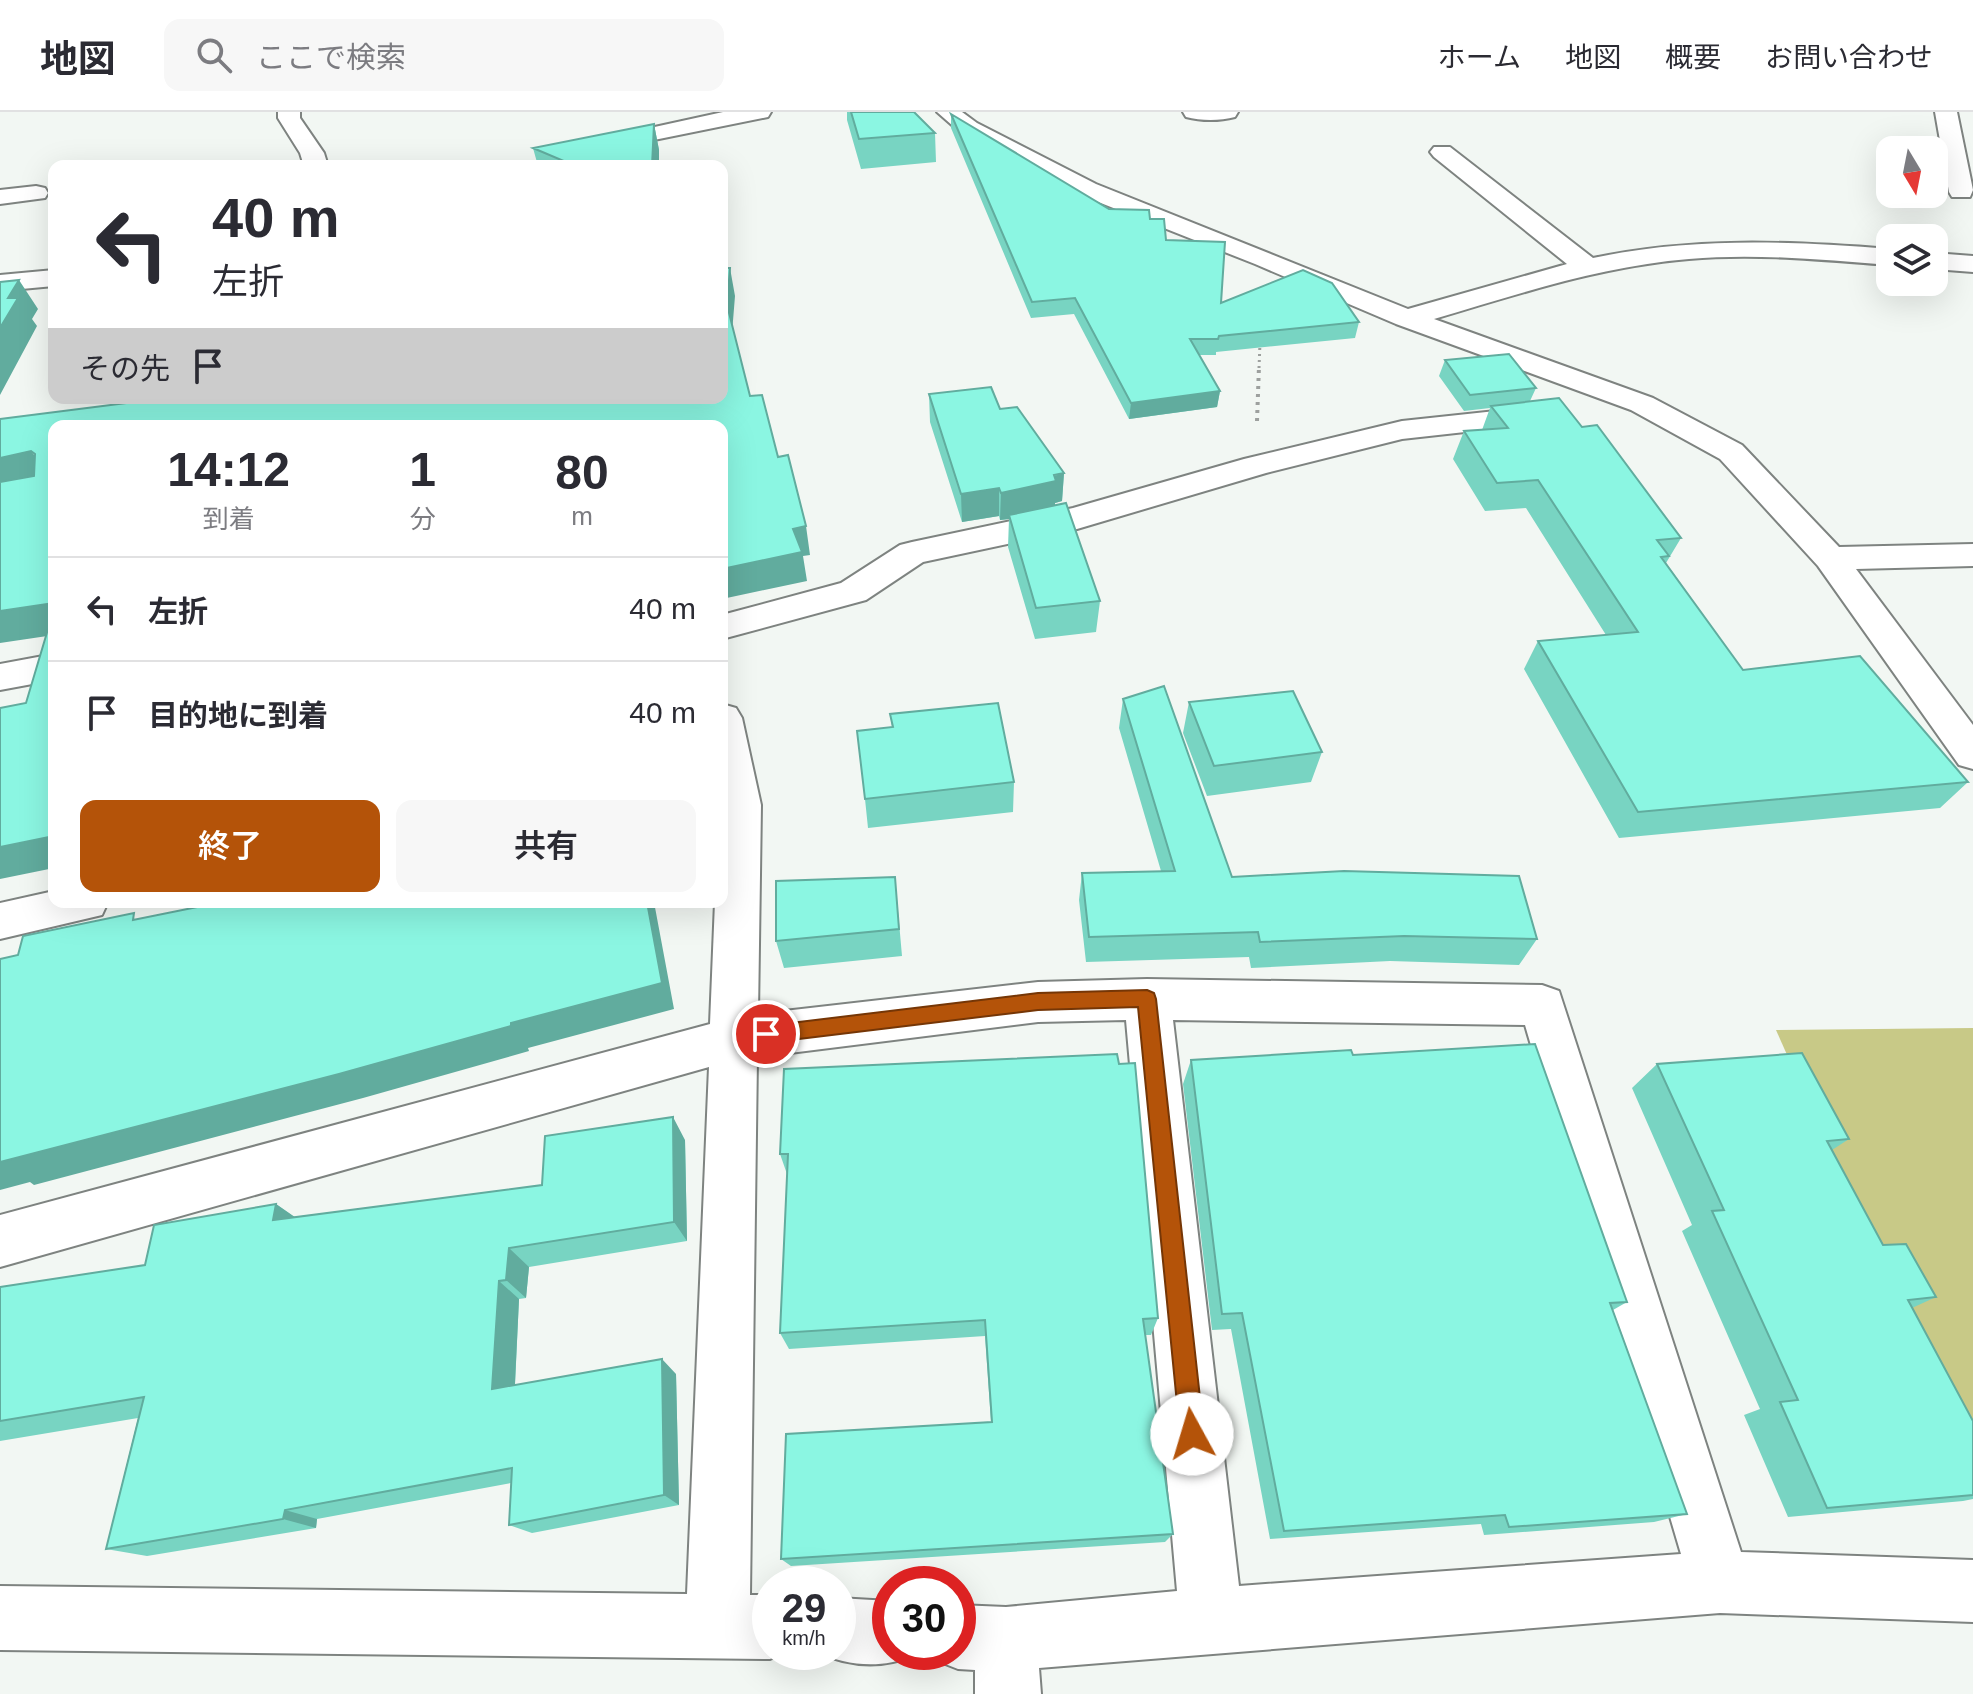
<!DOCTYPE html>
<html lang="ja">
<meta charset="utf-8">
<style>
:root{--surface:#fff;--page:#f7f7f7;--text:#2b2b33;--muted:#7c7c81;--line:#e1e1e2;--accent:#b45309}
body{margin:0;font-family:Arial,"Noto Sans JP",sans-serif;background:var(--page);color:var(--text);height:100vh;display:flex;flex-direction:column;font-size:30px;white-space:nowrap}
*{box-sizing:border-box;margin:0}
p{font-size:26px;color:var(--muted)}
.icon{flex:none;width:44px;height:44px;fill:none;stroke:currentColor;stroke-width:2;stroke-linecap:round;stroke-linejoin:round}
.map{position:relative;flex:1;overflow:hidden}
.details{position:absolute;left:48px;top:308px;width:680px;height:488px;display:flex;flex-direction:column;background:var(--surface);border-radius:16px;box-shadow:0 8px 32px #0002}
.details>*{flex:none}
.hud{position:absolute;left:48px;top:48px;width:680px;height:244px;border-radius:16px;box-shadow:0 8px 32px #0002;background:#fff;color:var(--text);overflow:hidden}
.needle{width:52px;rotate:170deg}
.tools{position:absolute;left:1876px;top:24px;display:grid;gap:16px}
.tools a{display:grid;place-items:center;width:72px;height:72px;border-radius:16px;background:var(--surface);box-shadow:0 8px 32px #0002;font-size:40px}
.speed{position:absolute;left:752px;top:1454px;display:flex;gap:16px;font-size:40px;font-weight:700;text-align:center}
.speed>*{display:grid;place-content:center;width:104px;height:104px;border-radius:50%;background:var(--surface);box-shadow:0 8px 32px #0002;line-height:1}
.speed small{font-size:20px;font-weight:400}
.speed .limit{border:12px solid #d22;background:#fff;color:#111}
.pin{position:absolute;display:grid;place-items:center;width:68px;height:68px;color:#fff;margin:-34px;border:4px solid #fff;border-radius:50%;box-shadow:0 2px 8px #0007}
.me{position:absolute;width:88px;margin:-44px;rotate:354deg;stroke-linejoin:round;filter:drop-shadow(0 0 6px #0008)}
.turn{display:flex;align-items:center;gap:28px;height:168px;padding:0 32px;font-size:36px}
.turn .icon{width:104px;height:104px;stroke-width:2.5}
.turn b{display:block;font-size:56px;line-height:68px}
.then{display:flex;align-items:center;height:76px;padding:0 32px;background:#0003;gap:16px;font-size:30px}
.eta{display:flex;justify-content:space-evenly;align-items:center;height:136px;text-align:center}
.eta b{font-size:48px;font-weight:600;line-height:56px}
.action{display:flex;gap:16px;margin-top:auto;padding:16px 32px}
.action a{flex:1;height:92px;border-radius:16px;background:var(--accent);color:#fff;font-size:32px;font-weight:600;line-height:92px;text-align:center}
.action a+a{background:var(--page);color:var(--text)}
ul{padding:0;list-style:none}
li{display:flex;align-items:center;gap:24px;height:104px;padding:0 32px;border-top:2px solid var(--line)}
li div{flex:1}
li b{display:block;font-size:30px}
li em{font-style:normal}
header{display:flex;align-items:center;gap:48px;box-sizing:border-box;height:112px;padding:0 40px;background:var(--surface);border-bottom:2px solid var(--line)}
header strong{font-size:38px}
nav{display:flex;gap:44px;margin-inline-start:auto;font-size:28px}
.search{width:560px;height:72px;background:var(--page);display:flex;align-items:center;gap:20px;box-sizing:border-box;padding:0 28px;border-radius:16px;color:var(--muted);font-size:30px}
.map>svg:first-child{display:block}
.green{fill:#c8c987}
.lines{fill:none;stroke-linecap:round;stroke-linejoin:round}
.minor-casing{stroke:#7e8380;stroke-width:4}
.path-far1{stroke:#9da09e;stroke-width:3;stroke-dasharray:2 4;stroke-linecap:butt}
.path{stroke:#9da09e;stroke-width:4;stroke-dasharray:3 5;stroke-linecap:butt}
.minor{fill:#fff;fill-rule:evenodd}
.wall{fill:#78d4c2}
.shaded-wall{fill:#61ac9e}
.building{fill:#8bf6e2;stroke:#61ac9e;stroke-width:2}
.route{fill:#b45309;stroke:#753606;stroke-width:2}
</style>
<header>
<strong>地図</strong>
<div class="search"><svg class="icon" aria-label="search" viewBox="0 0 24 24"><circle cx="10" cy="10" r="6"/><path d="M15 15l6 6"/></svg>ここで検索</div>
<nav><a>ホーム</a><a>地図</a><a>概要</a><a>お問い合わせ</a></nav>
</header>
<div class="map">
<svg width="1973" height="1582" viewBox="0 0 1973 1582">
<rect width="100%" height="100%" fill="#f2f7f3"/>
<path class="green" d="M1973 916V1361L1776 918Z"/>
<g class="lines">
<g class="minor-casing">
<path id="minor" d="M278 0H300V6L324 41 328 54H304L300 41 278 6Z
M723 0H771L768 5 654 28 571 54H537L540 49 618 23Z
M937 0H962L977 11 1096 72 1408 197 1567 152 1434 45 1430 40 1434 35H1450L1593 146C1692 125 1789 129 1890 137V153C1823 148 1756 141 1689 147 1602 154 1518 182 1434 207L1653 286 1742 333 1839 435 1973 432V454L1856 457 1973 613V657L1959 653 1818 454 1720 347 1631 298 1396 212 1255 152 1078 82 961 21Z
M1183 0H1238L1235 5C1220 9 1201 9 1186 5Z
M1935 0H1957L1973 78 1970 85H1952L1949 80Z
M36 74 45 76 48 81 45 86 0 92V78Z
M1934 141 1973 144V160L1934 157Z
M54 158V174L0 179V163Z
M621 286H651L659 314H627Z
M1543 294 1554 296 1558 303 1554 310 1402 327 1266 361 1077 417 923 450 866 488 722 527V503L841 471 900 433 912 430 1073 396 1244 347 1402 309Z
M54 542V568L0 578V552Z
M722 592 736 596 742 606 761 693 758 902 1038 870 1147 867 1542 873 1559 879 1741 1440 1973 1448V1510L1720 1501 1039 1556 1041 1582H975V1558L958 1557 935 1548 932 1540H958V1493L1006 1495 1177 1479 1126 908 1038 910 757 945 750 1483H770V1540H786L770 1547 0 1538V1474L687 1482 709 955 0 1155V1103L710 912 715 790H722ZM1173 908 1525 913 1681 1442 1239 1474Z
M54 779V790H108L102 803 0 827V791Z
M838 1486 890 1489V1540H914L913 1544C881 1557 847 1554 816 1540H838Z"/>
</g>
<path class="path-far1" d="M1259 256 1260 231"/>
<path class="path" d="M1257 309 1259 254"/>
<use href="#minor" class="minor"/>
</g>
<path class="wall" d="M847 0H914L935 21 936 50 861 57 847 8Z
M951 2 1109 97 1150 107 1166 128 1221 191 1359 210 1355 226 1216 240V243H1199L1220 279 1217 295 1129 307 1074 202 1031 206 951 16Z
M654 12 659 38V54H538L533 36Z
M1445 248 1536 276 1530 289 1582 315 1681 426 1666 451 1743 558 1968 670 1940 696 1619 726 1524 557 1538 529 1606 523 1526 396 1485 399 1453 347 1464 319 1482 318 1490 296 1464 299 1439 264Z
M929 282 1000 297 1064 361 1062 389 1055 391V394L1100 489 1096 520 1035 527 1008 435 1009 407 1000 408 999 404 962 410 930 310Z
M1123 587 1232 765 1537 827 1519 853 1390 849 1251 856 1249 845 1086 850 1079 788 1082 761 1161 759 1119 616Z
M1189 590 1322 640 1311 670 1207 684 1183 621Z
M890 602 1014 670 1013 700 868 716 865 687 892 615Z
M895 765 902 844 784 856 776 829Z
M1353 943 1627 1190 1613 1198 1687 1402 1654 1410 1484 1423 1481 1412 1270 1427 1231 1217 1212 1218 1183 972 1191 948Z
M1657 952 1849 1027 1832 1038 1883 1133 1936 1185 1912 1196 1973 1383V1387L1963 1389 1788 1405 1744 1303 1760 1297 1682 1119 1692 1113 1632 976Z
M784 957 1158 1206 1151 1223H1145L1173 1422 1165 1430 791 1454 781 1447 991 1310 985 1224 789 1237 780 1221 787 1062 780 1042Z
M685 1028 687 1129 529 1155 526 1186 519 1187 515 1273 676 1262 679 1393 532 1421 509 1413 511 1371 317 1407 316 1416 147 1444 106 1437 138 1306 0 1329V1175L145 1153 276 1092 294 1105 542 1073Z"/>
<path class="shaded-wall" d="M654 12 659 38V54H652Z
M730 156 735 184 732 221 727 193Z
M19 168 38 197 32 207 37 214 0 283V216L8 186Z
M1220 279 1217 295 1129 307 1131 291Z
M31 339 54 368 0 379V346Z
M1064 361 1062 389 1055 391V397L1009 403V407L1000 408 1001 381Z
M999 376V404L962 410 961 382Z
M806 414 810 443 803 444 807 469 722 487V457L793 417Z
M54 491V523L0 531V499Z
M54 724V756L0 767V735Z
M647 790H654L674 897 528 936 529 939 363 986 34 1073 30 1070 0 1078V1050L511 911Z
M673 1005 685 1028 687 1129 674 1110Z
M276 1092 305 1112 273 1108Z
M509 1136 529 1155 526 1186 506 1168Z
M499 1169 519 1187 514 1291 492 1277Z
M662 1247 676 1262 679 1393 664 1383Z
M285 1398 317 1407 316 1416 283 1407Z"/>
<path class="building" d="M851 0H914L935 21 859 27Z
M951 2 1109 97 1149 98 1150 107H1164L1166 128 1225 130 1221 191 1303 158 1332 171 1359 210 1219 224 1218 227H1190L1220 279 1131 291 1075 186 1032 190Z
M654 12 652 54H567L571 52 533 36Z
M722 156H730L727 193 750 284 762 283 778 345 788 343 806 414 793 417 802 440 722 457V314H54V491L0 499V370L34 364 35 342 31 339 0 346V307L166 286H359V287L394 288 396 286H617V288L722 286Z
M19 168 8 186H18L0 216V170Z
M1509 242 1536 276 1470 283 1445 248Z
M991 275 1000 297 1017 295 1064 361 1054 363 1056 369 1001 381 999 376 961 382 929 282Z
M1559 286 1582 315 1597 313 1681 426 1657 428 1669 444 1661 445 1743 558 1860 544 1968 670 1638 700 1538 529 1638 520 1538 368 1497 371 1464 319 1508 316 1491 294Z
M1066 391 1100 489 1036 496 1009 403Z
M54 497V724L0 735V596L26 591Z
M1164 574 1232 765 1344 759 1519 764 1537 827 1404 824 1260 830 1258 820 1089 825 1082 761 1175 759 1123 587Z
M1293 579 1322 640 1214 654 1189 590Z
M998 591 1014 670 865 687 857 619 893 615 890 602Z
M895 765 899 817 776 829V769Z
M222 790H647L662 871 511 911V914L339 962 0 1050V847L18 843 23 824 134 801 133 808Z
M1535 932 1627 1190 1610 1191 1687 1402 1509 1415 1505 1403 1284 1419 1242 1201 1222 1202 1191 948 1351 938 1353 943Z
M1802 941 1849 1027 1827 1029 1883 1133 1906 1132 1936 1185 1908 1188 1973 1309V1383L1827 1396 1780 1290 1798 1288 1712 1099 1724 1098 1657 952Z
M1117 942 1119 952 1135 951 1158 1206 1143 1207 1173 1422 781 1447 786 1322 992 1310 985 1208 780 1221 788 1042H780L784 957Z
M673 1005 674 1110 509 1136 506 1168 499 1169 492 1277 662 1247 664 1383 509 1413 512 1356 285 1398 283 1407 106 1437 144 1285 0 1309V1175L145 1153 154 1113 276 1092 273 1108 542 1073 545 1024Z"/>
<path class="route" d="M1147 878 1154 881 1156 887 1204 1322 1200 1330 1192 1334 1183 1330 1180 1322 1138 895 1038 898 766 931 759 929 757 922 759 916 766 914 1038 881Z"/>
</svg>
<div class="tools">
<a><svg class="needle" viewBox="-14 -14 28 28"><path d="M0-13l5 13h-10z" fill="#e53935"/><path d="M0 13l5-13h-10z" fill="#7c7c81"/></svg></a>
<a><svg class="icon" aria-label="layers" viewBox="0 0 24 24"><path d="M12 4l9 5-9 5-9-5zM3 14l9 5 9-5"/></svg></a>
</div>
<div class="speed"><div>29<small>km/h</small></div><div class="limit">30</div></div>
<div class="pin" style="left:766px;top:922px;background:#d93025"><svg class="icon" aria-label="arrive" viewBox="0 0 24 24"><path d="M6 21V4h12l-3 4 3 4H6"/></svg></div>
<svg class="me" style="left:1192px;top:1322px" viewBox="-20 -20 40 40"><circle r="19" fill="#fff"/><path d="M0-13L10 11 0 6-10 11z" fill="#b45309"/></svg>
<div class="hud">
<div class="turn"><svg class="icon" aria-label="left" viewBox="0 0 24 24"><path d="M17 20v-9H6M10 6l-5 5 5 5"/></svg><div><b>40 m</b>左折</div></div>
<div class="then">その先<svg class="icon" aria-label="arrive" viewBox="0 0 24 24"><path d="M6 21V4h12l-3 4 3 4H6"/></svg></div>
</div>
<section class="details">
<div class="eta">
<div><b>14:12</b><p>到着</p></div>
<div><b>1</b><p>分</p></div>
<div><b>80</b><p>m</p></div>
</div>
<ul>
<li><svg class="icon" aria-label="left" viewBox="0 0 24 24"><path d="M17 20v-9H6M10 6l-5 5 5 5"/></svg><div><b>左折</b></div><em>40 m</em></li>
<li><svg class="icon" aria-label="arrive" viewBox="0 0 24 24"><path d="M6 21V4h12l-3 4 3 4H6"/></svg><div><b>目的地に到着</b></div><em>40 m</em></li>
</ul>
<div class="action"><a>終了</a><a>共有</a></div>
</section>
</div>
